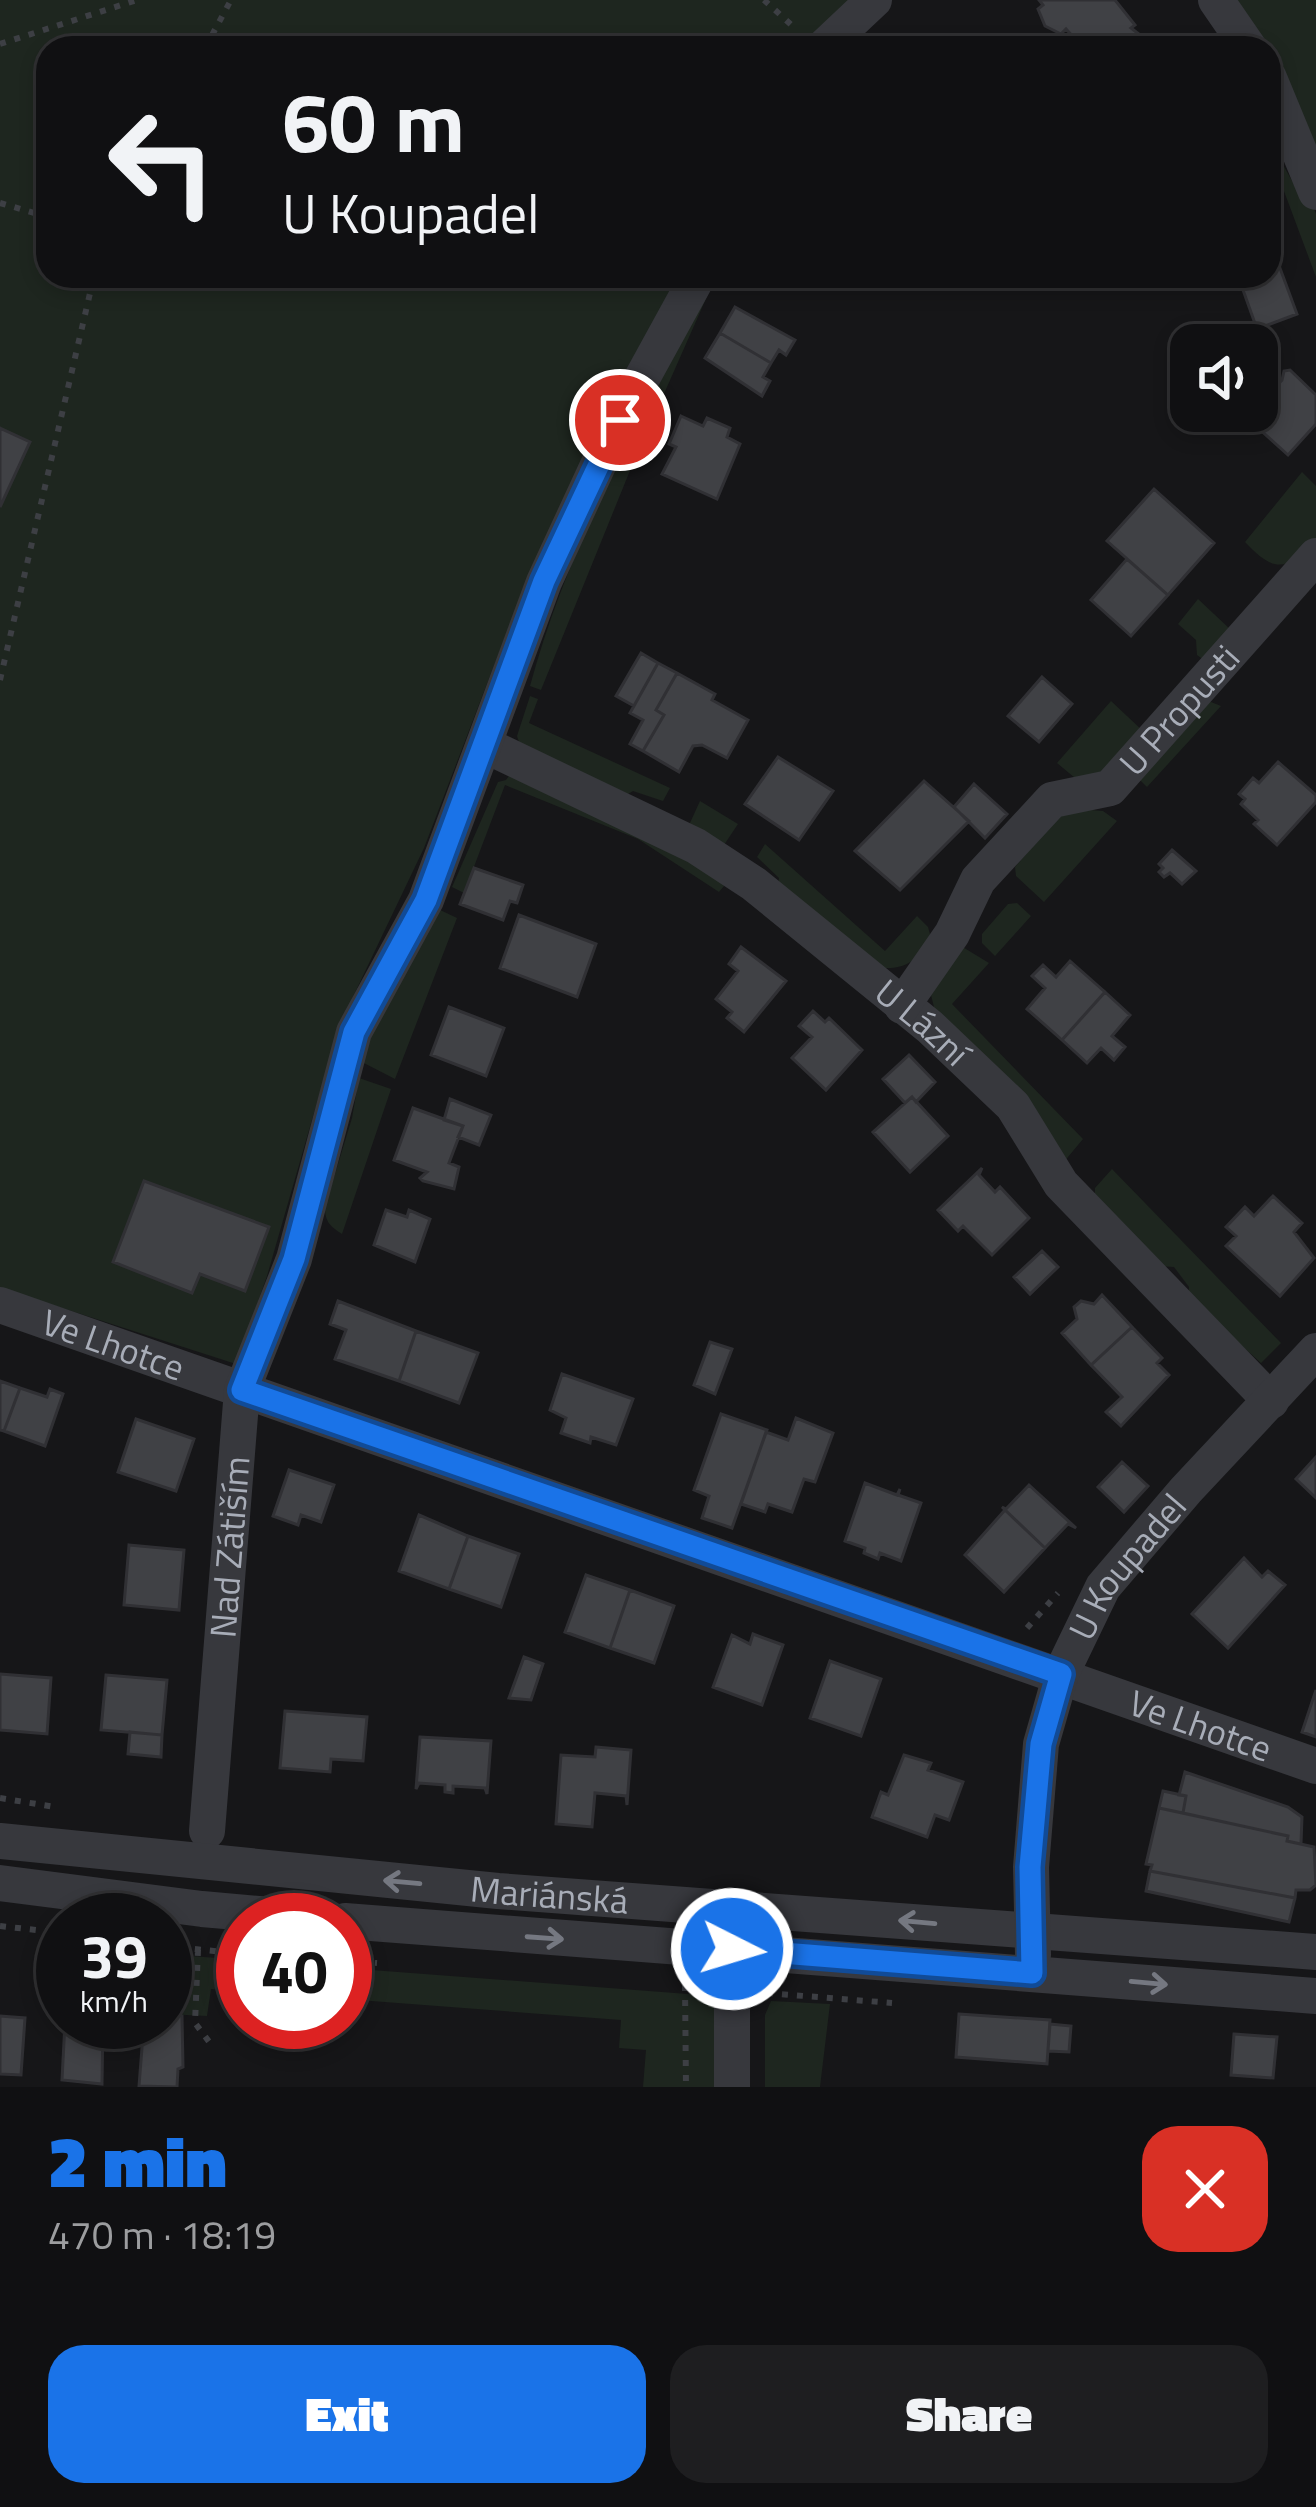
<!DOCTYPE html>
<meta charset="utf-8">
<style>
:root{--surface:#101012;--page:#1e1e20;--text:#f1f3f6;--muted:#9c9d9f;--line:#303032;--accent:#1a73e8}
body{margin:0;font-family:"Titillium Web",sans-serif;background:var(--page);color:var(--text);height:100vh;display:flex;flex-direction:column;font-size:45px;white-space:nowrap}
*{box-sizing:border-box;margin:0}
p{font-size:39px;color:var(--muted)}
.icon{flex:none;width:66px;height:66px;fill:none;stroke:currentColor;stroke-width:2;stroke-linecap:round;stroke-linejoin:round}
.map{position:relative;height:2087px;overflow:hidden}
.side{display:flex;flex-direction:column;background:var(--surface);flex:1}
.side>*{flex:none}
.top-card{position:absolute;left:36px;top:36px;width:1245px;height:252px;border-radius:36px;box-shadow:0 6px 18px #0003,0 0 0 3px var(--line);background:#101012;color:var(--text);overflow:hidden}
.controls{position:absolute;left:1170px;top:324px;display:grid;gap:24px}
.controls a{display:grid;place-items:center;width:108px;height:108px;border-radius:24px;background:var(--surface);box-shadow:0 6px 18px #0003,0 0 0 3px var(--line);font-size:60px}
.speed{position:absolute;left:36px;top:1893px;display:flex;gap:24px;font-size:60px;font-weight:700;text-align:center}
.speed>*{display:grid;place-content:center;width:156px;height:156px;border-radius:50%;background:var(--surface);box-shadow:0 6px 18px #0003,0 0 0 3px var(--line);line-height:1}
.speed small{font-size:30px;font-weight:400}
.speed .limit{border:18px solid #d22;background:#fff;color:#111}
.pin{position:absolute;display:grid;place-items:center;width:102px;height:102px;color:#fff;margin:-51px;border:6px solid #fff;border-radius:50%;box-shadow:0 3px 12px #0007}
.me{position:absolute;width:132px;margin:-66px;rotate:95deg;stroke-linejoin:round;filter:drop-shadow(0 0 9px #0008)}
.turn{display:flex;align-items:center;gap:42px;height:252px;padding:0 48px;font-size:54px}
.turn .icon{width:156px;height:156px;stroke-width:2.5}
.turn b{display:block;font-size:84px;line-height:102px}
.round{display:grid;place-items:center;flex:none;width:126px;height:126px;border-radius:36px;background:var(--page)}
.summary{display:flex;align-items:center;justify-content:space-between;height:204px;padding:0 48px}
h1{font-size:72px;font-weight:800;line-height:90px;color:var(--accent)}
.action{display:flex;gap:24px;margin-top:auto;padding:24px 48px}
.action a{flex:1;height:138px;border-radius:36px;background:var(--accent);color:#fff;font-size:48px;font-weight:800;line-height:138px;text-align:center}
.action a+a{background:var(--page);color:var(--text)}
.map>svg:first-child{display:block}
.green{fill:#1e261f}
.building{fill:#404145;stroke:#303034;stroke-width:3}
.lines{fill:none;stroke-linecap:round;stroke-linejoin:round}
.path{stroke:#3d3f44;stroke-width:6;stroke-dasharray:6 9;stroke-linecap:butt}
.minor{stroke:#37383d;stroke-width:36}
.oneway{stroke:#757881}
.route-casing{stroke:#114b97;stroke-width:30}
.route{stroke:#1a73e8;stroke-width:21}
.labels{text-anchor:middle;stroke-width:12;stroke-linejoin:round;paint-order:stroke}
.street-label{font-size:36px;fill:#a8adb8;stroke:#111113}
</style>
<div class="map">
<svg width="1316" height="2087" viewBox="0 0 1316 2087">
<rect width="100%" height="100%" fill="#161618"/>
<path class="green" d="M0 0H852L809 48H48V276H681L526 582 424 848 339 1026 267 1276 236 1364 0 1288Z
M1231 0H1316V156L1290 90 1269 58V48H1263Z
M1282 163 1296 188 1308 192 1316 214V277L1275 167Z
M710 276H716L629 473 541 690 530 686C569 542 644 410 710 276Z
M1302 472 1316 486V539C1287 571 1275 574 1245 542Z
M1198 599 1231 630 1204 660 1197 655 1196 640 1178 624Z
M530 696 538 699 529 723 670 788 663 801 633 791 628 794 520 745 517 736Z
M1111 701 1144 732 1113 773 1075 778 1057 763Z
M1211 702 1221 706 1147 787 1139 779 1202 703Z
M511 773 717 873 724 886 719 892 638 839 505 785 464 893 452 887 498 782 506 780Z
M700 801 738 824 724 845 691 830 690 823Z
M1078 809 1103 811 1117 821 1044 902 1016 876 1015 867 1059 816Z
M765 844 885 951 917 916 928 927 931 938C916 960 909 969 882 968L778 884 779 878 757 857Z
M1017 903 1031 916 995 956 982 943V934L1008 904Z
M438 909 457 918 395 1079 360 1061V1046Z
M961 946 989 963 952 1004 1083 1139 1063 1163 935 1011 931 995Z
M359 1078 391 1089 342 1234C330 1226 325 1222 325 1207L352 1118Z
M1112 1169 1281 1343 1261 1363 1189 1298V1287L1174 1267 1158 1266 1095 1195V1188Z
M165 1954 243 1960V1992L211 1989 207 2016 165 2014Z
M345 1968 714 1996 717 2087H643L646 2050 619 2048 621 2020 345 1999Z
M771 2001 830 2004 820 2087H765V2015Z"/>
<path class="building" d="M1039 0H1115L1135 25 1131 28 1144 38 1131 48H1083L1066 29 1061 34 1045 26 1038 9 1043 5Z
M1274 252 1297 314 1257 329 1238 276H1269V254Z
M735 307 795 340 786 355 779 350 771 363 720 333Z
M720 333 771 363 763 377 770 381 762 396 705 358Z
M1290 370 1316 395V424L1288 455 1247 418 1282 380 1284 371Z
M681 416 703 426 707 418 730 428 727 437 740 444 717 499 662 474 676 447 669 444Z
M0 428 30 442 0 507Z
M1154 489 1214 543 1168 595 1107 541Z
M1127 559 1168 595 1131 636 1091 600Z
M641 653 658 663 634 706 616 696Z
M658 663 677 673 656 710 664 715 643 751 630 744 643 720 630 713Z
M677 673 715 694 712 700 748 720 727 758 702 745 693 746 679 772 643 751 664 715 656 710Z
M1042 677 1072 704 1039 742 1008 716Z
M778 757 833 791 799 840 745 804Z
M1278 762 1316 795V802L1277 845 1254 824 1258 820 1241 804 1245 799 1239 794 1253 778 1259 783Z
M924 781 969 821 900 890 855 851Z
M974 784 1007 814 985 838 954 807Z
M1172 850 1196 871 1182 884 1170 873 1164 877 1159 872 1163 868 1159 864Z
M474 868 523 885 517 903 510 901 503 920 460 904Z
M519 915 596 944 577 997 500 968Z
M741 947 786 981 744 1032 727 1018 732 1012 716 999 738 971 729 964Z
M1070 961 1105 992 1062 1040 1027 1009 1045 988 1032 976 1043 965 1056 977Z
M1105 992 1130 1015 1112 1036 1125 1047 1114 1060 1101 1048 1087 1063 1062 1040Z
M449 1007 504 1028 486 1076 431 1055Z
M813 1011 825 1022 829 1018 862 1050 826 1090 792 1058 812 1037 799 1026Z
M909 1055 935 1082 916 1102 912 1097 905 1103 883 1079Z
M912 1097 948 1136 910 1172 873 1132Z
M450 1099 491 1115 479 1145 458 1137 463 1126 444 1120Z
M413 1108 463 1126 449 1163 459 1167 454 1189 423 1181 420 1178 427 1172 394 1160Z
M982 1168 979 1175 995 1192 1000 1187 1029 1218 992 1255 963 1226 958 1231 938 1210Z
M144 1181 269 1227 245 1291 200 1274 192 1293 113 1262Z
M1273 1196 1302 1223 1294 1232 1314 1258 1280 1296 1226 1246 1236 1236 1226 1227 1245 1207 1254 1216Z
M386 1210 407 1217 409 1210 430 1219 415 1262 374 1245Z
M1042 1251 1058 1267 1030 1294 1014 1277Z
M1102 1295 1132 1327 1091 1365 1062 1333 1077 1319 1074 1307 1081 1301 1094 1304Z
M338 1301 416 1331 399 1381 335 1359 346 1330 330 1324Z
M1132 1327 1162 1358 1157 1363 1169 1375 1121 1426 1106 1412 1122 1397 1091 1365Z
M416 1331 478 1353 459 1403 399 1381Z
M710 1342 732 1349 715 1394 694 1385Z
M562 1374 633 1399 616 1445 591 1437 590 1443 561 1433 566 1418 550 1410Z
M0 1381 20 1388 4 1431 0 1430Z
M20 1388 47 1397 50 1389 63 1394 45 1446 4 1431Z
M721 1414 767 1430 732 1528 702 1518 709 1496 694 1490Z
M796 1418 833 1433 815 1482 804 1479 792 1512 768 1504 765 1512 741 1504 766 1432 788 1440Z
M136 1419 194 1439 176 1491 118 1472Z
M1316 1457V1498L1296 1479Z
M1122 1462 1148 1486 1124 1512 1098 1487Z
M289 1470 334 1485 321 1522 301 1515 298 1525 273 1516Z
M865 1483 897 1495 900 1489 898 1495 921 1503 901 1561 880 1553 878 1559 864 1553 865 1548 845 1541Z
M1029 1485 1076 1528 1068 1524 1045 1548 1002 1507 1006 1509Z
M1005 1510 1045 1548 1004 1592 965 1555Z
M419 1515 468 1536 449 1589 399 1571Z
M468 1536 519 1554 501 1607 449 1589Z
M129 1545 184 1550 179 1610 124 1605Z
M1244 1558 1262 1577 1268 1571 1285 1585 1228 1648 1192 1614Z
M586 1575 630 1590 610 1648 565 1632Z
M630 1590 674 1606 654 1663 610 1648Z
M753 1634 783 1645 762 1705 713 1687 732 1635 750 1644Z
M524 1657 543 1664 531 1700 509 1698Z
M830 1661 881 1679 861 1736 810 1718Z
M0 1674 51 1678 47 1734 0 1730Z
M106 1675 167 1680 162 1735 101 1730Z
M1316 1690V1737L1302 1732Z
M285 1711 367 1717 363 1761 331 1759 330 1772 280 1768Z
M130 1732 162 1735 161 1757 128 1754Z
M420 1737 491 1741 487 1794 485 1788 453 1786V1793L445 1792V1785L419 1783 416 1789Z
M596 1747 631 1750 627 1805 626 1796 595 1793 592 1827 556 1824 561 1755 595 1757Z
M904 1755 931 1763 928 1770 963 1782 949 1820 935 1815 927 1837 872 1817 881 1792 888 1795Z
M1185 1772 1288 1807 1302 1817 1301 1844 1287 1841 1288 1836 1183 1813 1186 1796 1179 1795Z
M1163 1791 1186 1796 1183 1813 1159 1808Z
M1159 1808 1288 1836 1287 1841 1314 1847 1316 1885 1310 1890H1296L1295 1898 1150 1871 1152 1865 1146 1864Z
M1150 1871 1295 1898 1289 1922 1146 1891Z
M165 2014 182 2016 183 2067 178 2069 177 2087 139 2086 144 2022H165Z
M959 2014 1050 2020 1047 2064 956 2057Z
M0 2016 25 2018 21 2075 0 2074Z
M65 2022H103L102 2084 62 2080Z
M1050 2024 1071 2026 1069 2052 1048 2051Z
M1234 2034 1277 2037 1273 2078 1231 2075Z"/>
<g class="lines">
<path class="path" d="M764 0 797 30
M0 44 137 0
M205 48 231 0
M0 203 48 217
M0 680 94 276
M1027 1628 1058 1593
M0 1798 55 1807
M0 1926 63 1933
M165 1946 243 1954
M198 1950 195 2023 213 2047
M345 1961 377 1963
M685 1985 686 2087
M767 1993 892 2003"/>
<g class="minor">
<path d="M1216 0 1249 48"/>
<path d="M823 48 874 0"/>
<path d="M1269 78 1316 192"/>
<path id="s1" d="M487 746 696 846 754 884 930 1027 1013 1106 1061 1184 1271 1401"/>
<path id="s2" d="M902 1006 952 934 978 880 1052 800 1110 788 1316 556"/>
<path id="s3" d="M0 1305 1316 1766"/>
<path id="s4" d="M207 1831 242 1390 294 1259 354 1032 426 900 544 582 619 420 698 276"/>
<path id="s5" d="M0 1841 498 1891 1316 1952"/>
<path d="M0 1883 202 1909 328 1920"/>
<path d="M345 1921 1316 1996"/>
<path id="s6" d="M1033 1955 1031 1867 1041 1744 1061 1674 1103 1587 1186 1490 1316 1351"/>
<path d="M732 2087V1929"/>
</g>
</g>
<defs><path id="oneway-shaft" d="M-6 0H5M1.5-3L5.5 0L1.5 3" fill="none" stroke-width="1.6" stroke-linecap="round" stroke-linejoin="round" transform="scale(3)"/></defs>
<g class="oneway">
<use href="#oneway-shaft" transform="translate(402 1882) rotate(-175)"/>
<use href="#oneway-shaft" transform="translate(917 1922) rotate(-175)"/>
<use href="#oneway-shaft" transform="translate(545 1938) rotate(4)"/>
<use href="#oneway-shaft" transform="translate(1149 1983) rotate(5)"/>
</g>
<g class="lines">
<g class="route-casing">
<path id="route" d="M620 420 544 581 426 900 354 1032 294 1259 242 1390 1061 1674 1041 1744 1030 1867 1032 1973 732 1949"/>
</g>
<use href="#route" class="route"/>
</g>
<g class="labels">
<g class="street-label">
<text dy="13" stroke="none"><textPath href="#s2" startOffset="420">U Propusti</textPath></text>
<text dy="13" stroke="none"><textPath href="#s1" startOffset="519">U Lázní</textPath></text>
<text dy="13" stroke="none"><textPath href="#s3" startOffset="120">Ve Lhotce</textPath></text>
<text dy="13" stroke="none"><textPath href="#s4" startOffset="285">Nad Zátiším</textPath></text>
<text dy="13" stroke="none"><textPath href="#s6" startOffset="411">U Koupadel</textPath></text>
<text dy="13" stroke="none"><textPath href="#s3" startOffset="1272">Ve Lhotce</textPath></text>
<text dy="13" stroke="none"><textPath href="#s5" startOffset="552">Mariánská</textPath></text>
</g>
</g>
</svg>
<div class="controls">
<a><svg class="icon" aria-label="sound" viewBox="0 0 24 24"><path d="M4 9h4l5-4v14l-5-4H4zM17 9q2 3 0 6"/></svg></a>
</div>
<div class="speed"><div>39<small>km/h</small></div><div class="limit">40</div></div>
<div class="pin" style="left:620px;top:420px;background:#d93025"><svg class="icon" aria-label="arrive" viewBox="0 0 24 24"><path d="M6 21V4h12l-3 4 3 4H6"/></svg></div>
<svg class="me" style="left:732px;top:1949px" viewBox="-20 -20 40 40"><circle r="17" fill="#1a73e8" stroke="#fff" stroke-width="3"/><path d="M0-11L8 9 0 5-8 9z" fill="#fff"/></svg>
<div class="top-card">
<div class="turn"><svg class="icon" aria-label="left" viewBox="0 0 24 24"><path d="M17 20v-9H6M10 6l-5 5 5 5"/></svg><div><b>60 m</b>U Koupadel</div></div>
</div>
</div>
<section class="side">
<div class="summary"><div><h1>2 min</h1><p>470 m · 18:19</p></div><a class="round" style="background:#d93025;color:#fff"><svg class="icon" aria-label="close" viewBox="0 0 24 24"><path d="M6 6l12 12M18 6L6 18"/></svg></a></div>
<div class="action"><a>Exit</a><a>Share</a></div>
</section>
